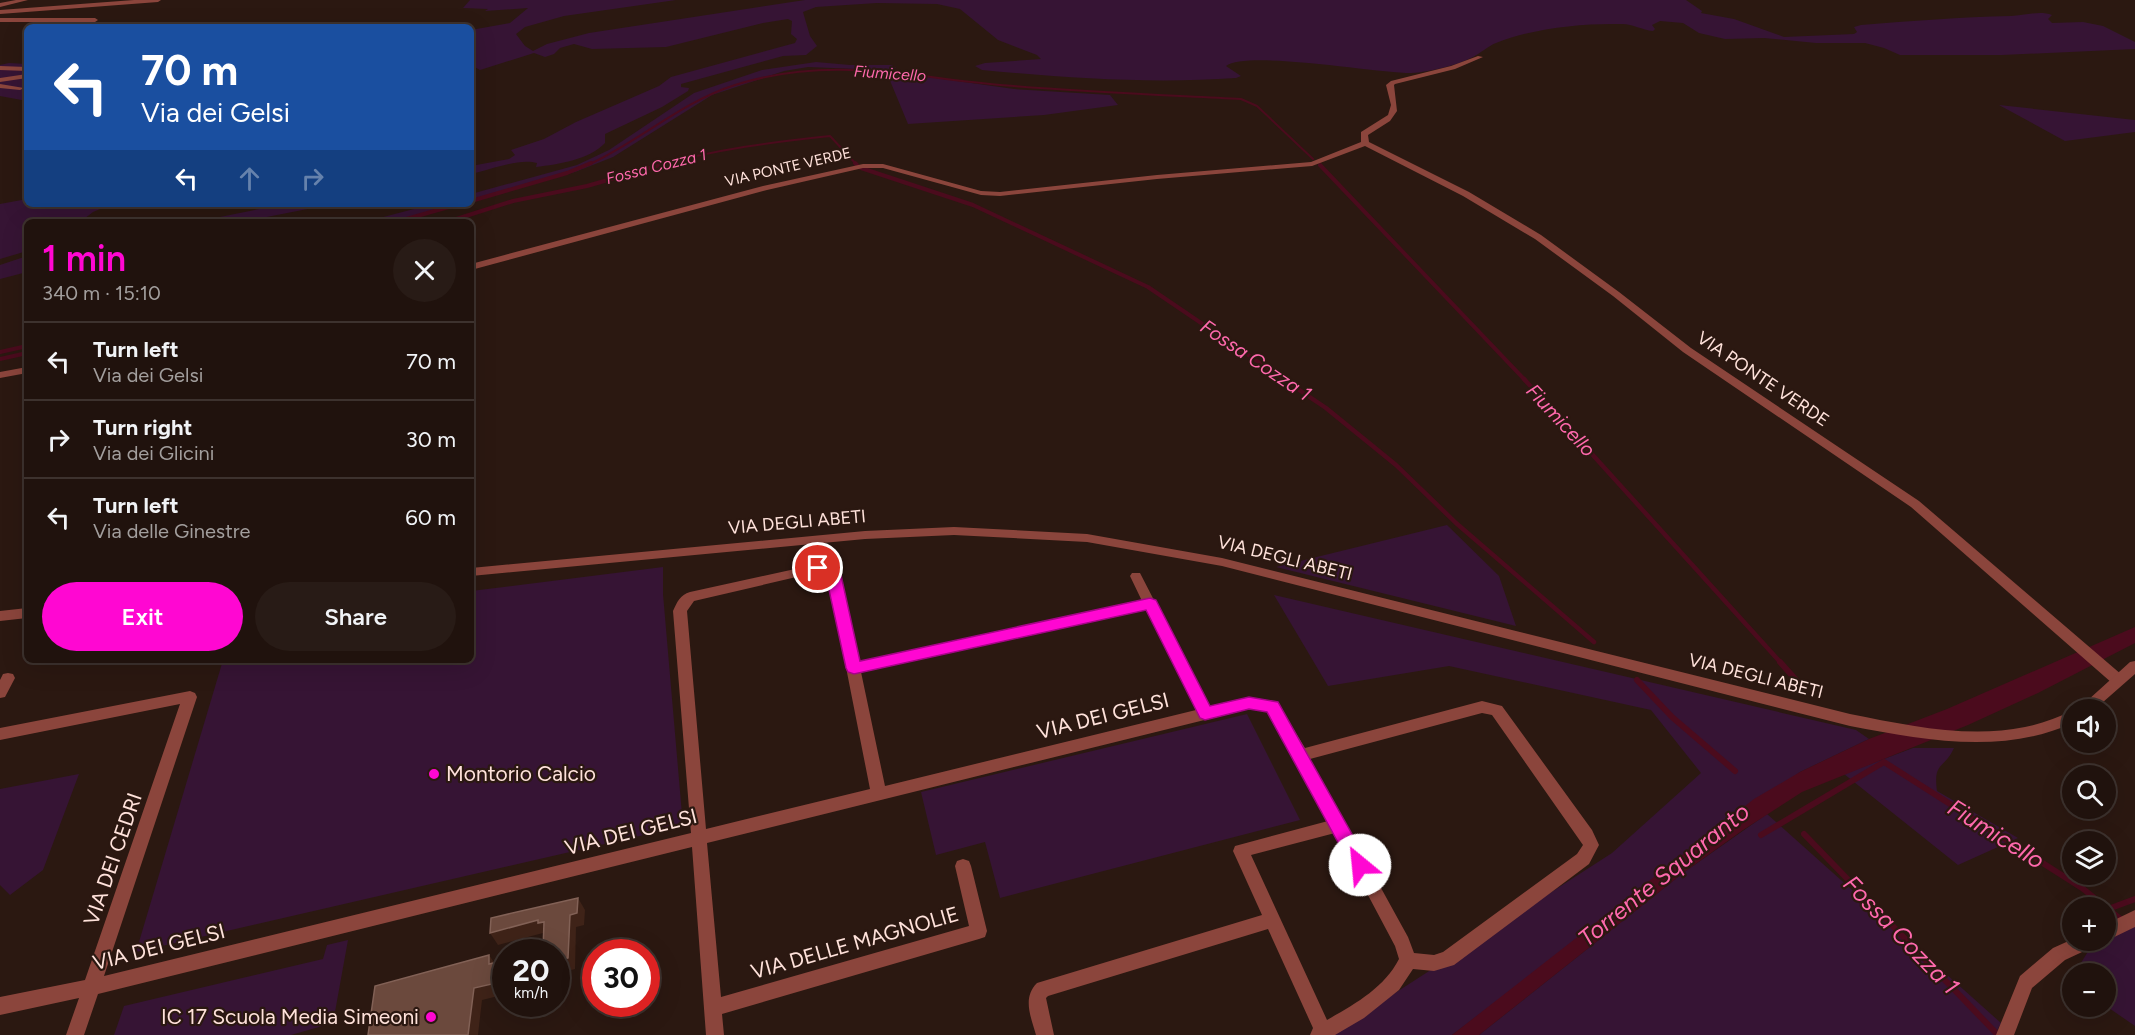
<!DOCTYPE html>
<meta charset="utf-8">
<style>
:root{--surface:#20120d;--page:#281b16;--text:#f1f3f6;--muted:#a29e9d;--line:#3d322e;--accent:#ff07d2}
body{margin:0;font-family:Figtree,sans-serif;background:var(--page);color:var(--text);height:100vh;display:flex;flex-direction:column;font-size:22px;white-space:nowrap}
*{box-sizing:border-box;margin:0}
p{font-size:20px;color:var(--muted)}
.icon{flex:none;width:33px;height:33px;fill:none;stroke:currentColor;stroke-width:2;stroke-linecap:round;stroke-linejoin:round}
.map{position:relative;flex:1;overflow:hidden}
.details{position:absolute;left:24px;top:219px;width:450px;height:444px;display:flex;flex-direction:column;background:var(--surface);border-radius:9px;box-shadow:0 6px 24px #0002,0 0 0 2px var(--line)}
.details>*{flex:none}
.hud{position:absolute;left:24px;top:24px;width:450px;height:183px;border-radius:9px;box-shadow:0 6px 24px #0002,0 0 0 2px var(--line);background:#1a4fa0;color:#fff;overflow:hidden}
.buttons{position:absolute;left:2062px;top:699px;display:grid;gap:12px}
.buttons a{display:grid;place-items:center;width:54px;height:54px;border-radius:50%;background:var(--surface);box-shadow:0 6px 24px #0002,0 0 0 2px var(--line);font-size:30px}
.speed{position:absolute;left:492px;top:939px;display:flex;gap:12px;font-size:30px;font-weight:700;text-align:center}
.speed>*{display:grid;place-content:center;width:78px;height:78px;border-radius:50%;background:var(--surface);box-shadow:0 6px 24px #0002,0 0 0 2px var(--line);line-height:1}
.speed small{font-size:15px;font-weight:400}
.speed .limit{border:9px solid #d22;background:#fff;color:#111}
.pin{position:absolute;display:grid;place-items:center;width:51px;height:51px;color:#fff;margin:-26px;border:3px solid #fff;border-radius:50%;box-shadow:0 2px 6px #0007}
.me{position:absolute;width:66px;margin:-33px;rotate:332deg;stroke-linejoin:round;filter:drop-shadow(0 0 4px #0008)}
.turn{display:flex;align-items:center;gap:21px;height:126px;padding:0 18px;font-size:27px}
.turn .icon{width:78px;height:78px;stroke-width:2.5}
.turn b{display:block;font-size:42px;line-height:51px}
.lanes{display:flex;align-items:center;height:57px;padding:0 18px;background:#0003;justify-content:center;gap:30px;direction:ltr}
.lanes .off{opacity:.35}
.round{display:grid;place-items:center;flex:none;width:63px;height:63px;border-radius:32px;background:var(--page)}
.summary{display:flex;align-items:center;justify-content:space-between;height:102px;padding:0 18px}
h1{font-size:36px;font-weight:600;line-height:45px;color:var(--accent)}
.cta{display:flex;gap:12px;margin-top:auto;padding:12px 18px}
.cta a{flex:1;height:69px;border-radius:36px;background:var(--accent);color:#fff;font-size:24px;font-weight:600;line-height:69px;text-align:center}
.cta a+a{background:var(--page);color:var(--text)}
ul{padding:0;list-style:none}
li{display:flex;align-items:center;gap:18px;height:78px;padding:0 18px;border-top:2px solid var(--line)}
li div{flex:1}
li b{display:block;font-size:22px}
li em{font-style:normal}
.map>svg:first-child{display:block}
.green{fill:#361434}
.water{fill:#4b0b1d}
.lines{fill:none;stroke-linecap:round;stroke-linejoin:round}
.stream-far3{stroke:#4b0b1d;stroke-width:2}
.stream-far2{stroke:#4b0b1d;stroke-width:4}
.stream-far1{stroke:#4b0b1d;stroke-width:4.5}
.stream{stroke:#4b0b1d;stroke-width:6}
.minor{fill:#8b453c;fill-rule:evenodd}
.tertiary{fill:#8b453c;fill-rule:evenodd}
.shaded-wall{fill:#3f2318}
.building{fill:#6b493d;stroke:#826156;stroke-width:1.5}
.route{fill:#ff07d2;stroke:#a60588;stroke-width:1.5}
.poi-dot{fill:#ff07d2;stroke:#2b1811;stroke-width:2}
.labels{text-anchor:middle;stroke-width:4.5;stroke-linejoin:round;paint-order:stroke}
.far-street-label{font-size:15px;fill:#ffe2db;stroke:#2b1811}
.far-water-label{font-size:16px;font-style:italic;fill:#ff69ad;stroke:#2b1811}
.street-label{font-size:18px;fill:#ffe2db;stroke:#2b1811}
.water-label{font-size:20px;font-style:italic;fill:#ff69ad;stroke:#2b1811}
.near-street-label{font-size:21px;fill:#ffe2db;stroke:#2b1811}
.near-poi-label{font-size:21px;fill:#ffe2db;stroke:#2b1811;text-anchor:start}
.near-water-label{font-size:24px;font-style:italic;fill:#ff69ad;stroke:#2b1811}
</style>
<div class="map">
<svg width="2135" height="1035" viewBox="0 0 2135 1035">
<rect width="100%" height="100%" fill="#2b1811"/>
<path class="green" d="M470 0H676L564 16 525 27 516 34 525 46 533 51 547 44 589 33 805 0H1686L1702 11 1701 13 1734 19 1784 37 1854 34 1857 32 1854 27 1861 25C1911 21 1960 17 2011 16 2024 16 2039 10 2052 15L2048 19 2052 23 2083 22 2103 26 2135 42V49L2002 55H1900L1884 48 1865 43H1816L1764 38 1725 39 1699 33 1683 23 1660 21 1652 25 1655 29 1653 31C1642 30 1633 24 1622 24 1582 23 1534 28 1496 43 1488 46 1481 53 1473 57 1455 66 1430 72 1411 73 1376 73 1248 50 1226 66L1241 76 1236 78C1151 84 1067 78 982 70L975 66 985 63 1041 59 1037 55 998 40 960 9 937 4 877 3 816 7 803 12 810 36 817 46 806 55 783 56 681 84V87L689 88 688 91 662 107 605 134V143C589 160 559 164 536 167L537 163C518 158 490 170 471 174V166L509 159 515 155 511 150 544 139 576 122 659 86 671 77 784 46 795 43 797 39 791 34 792 21 788 19 763 23 666 47 592 49 574 44 560 48 554 54 545 57 534 53 480 70 471 65V30L510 23 528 8 485 11 488 9 463 8Z
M816 62 850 65H892L896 68 882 70 808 67 784 71 712 95 613 157 575 172 471 201V194L577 165 609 150 694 93 762 70Z
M9 63 27 64V101L0 96V65Z
M886 71 1014 89 1110 95 1118 105 1044 115 908 124Z
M1999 105 2135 120V132L2065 141Z
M27 199V204H112L93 212 80 222H27V251L0 259V204Z
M284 204H333L241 222H195Z
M433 204H461L397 222H372V220Z
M27 256V272L0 279V265Z
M1447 525 1499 576 1516 626 1276 567Z
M663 567V594L683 826 136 952 223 660H471V591Z
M1274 595 1856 730 1869 739 1800 772 1452 1035H1330L1612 853 1701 773 1651 710 1449 666 1328 686Z
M1247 714 1300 820 1000 898 985 842 936 855 921 792Z
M1913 748H1954C1944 770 1933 761 1937 791L2018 838 1958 865 1844 774Z
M79 774 43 870 10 895 0 885V789Z
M1767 814 2001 1023 1995 1035H1479L1683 873Z
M2135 924V1026L2106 1006V974H2074L2089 950Z
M348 940 333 1023 291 1035H114L124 1006 323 959 327 945Z"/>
<path class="water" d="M2135 627V643L2038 693 1968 725 1802 792 1743 830 1683 873 1479 1035H1452L1754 799 1800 772 1869 739 1947 709Z"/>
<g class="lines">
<path class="stream-far3" d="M588 165C639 142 681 102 735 85 833 54 917 79 1014 86 1090 92 1165 95 1241 99L1257 106 1313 159
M661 165C717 149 773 142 830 136L857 165"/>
<path class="stream-far2" d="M855 163 857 165
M1320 165 1525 380
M861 168 973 205 1148 287 1285 380
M471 201 567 173 591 163
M396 222 459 204
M447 222 513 201 587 186 667 163
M0 352 27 346
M0 359 27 353"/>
<path class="stream-far1" d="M1283 379 1326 408 1396 465 1456 523 1594 642
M1524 379 1782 664"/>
<path class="stream" d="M1780 662 1797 681
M1637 680 1672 717 1735 771
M1804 834 1998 1035
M1761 835 1884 762 2082 888 2123 921
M2108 909 2135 899"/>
<path class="minor" d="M16 0H28L0 7V3Z
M134 0H161L158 2 0 14V10Z
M0 18H95L98 20 95 22H0Z
M1478 56 1483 57 1455 69 1395 84 1394 85 1397 111 1390 121 1368 135 1369 142 1469 192 1541 235 1619 292 1691 348 1919 501 2122 675 2124 679 2122 683 2117 684 2112 683 1911 507 1683 352 1613 296 1535 239 1463 196 1365 146 1312 166 1157 179 1000 196 981 195 883 168H863L767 190 471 270V264L763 186 863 164H883L981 191 1000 192 1157 175 1311 162 1361 142V132L1388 115 1391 105 1386 85 1391 81 1451 66Z
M0 66 27 67V71L0 70Z
M27 74V78L0 82V78Z
M0 84 24 88 20 90 0 88Z
M27 367V373L0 378V372Z
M818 564 833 566 840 575 859 662 1142 601 1130 576 1132 573H1140L1209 707 1249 697 1277 702 1305 748 1482 701 1502 706 1592 830 1599 845 1589 864 1454 965 1434 971 1413 969 1399 990 1364 1018 1335 1035H1310L1313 1028 1268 929 1048 996 1046 998 1054 1035H1036C1031 1017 1022 998 1037 983L1262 915 1233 851 1235 846 1328 821 1268 711 1249 709 707 843 721 997 969 926 955 866 957 861 963 859 969 861 971 866 987 931 985 937 979 939 722 1014 724 1035H706L692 847 98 994 84 1035H66L79 998 0 1015V997L85 980 180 704 0 740V728L190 691 195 693 197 697 104 976 691 833 673 611C677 602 680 595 690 592ZM818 572 825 573 828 576 870 789 706 829 687 611 694 601ZM1146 610 1196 710 885 786 861 672ZM1482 713 1492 715 1583 845 1577 854 1443 952 1434 955 1414 953 1408 937 1310 759ZM1335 833 1395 946 1399 959C1384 988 1355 1004 1327 1020L1251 855Z
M8 673 13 674 15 678 5 697 0 698V680L3 674Z
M2135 910V927L2106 941 2105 940 2106 924Z
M2073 939 2097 940 2095 946 2065 960 2032 988 2014 1035H1996L2020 976 2053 948Z"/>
<path class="tertiary" d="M954 527 1087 534 1222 558 1850 714C1906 725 1968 739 2025 727 2042 724 2057 717 2073 711V723C2002 755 1924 740 1850 726L1222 566 1087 542 954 535 865 539 471 576V568L865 531Z
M27 608V618L0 621V611Z
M2135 661V674L2094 710H2077L2130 662Z"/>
</g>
<path class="shaded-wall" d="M578 898 585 910 584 925 576 927 575 969 556 974V961L570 915Z
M538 920 544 922 543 933 498 945 490 933Z
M489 955 497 967 489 964Z
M506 976V994L482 1000 478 1035H468L474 988Z"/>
<path class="building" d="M578 898 577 913 570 915 568 958 556 961V952H533L543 950 544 922 538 923V920L490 933 491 918Z
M489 955V964L506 960 505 981 474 988 468 1035H368L375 986Z"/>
<path class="route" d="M818 563 834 566 841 575 860 661 1150 598 1156 600 1210 706 1249 697 1278 702 1366 859 1369 865 1366 870 1360 873 1353 870 1267 712 1249 709 1205 720 1200 718 1146 610 854 674 848 672 846 668 826 576 813 572 811 568Z"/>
<g class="poi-dot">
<circle cx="434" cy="774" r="6"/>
<circle cx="431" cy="1017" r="6"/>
</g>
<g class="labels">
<g class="far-street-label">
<text transform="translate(788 167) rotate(-13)" y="5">VIA PONTE VERDE</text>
</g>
<g class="far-water-label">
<text transform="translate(890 73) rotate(4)" y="6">Fiumicello</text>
<text transform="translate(656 166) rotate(-14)" y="6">Fossa Cozza 1</text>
</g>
<g class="street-label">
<text transform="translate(1763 379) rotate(34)" y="6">VIA PONTE VERDE</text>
<text transform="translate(797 522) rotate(-5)" y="6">VIA DEGLI ABETI</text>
<text transform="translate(1285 558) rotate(14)" y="6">VIA DEGLI ABETI</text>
<text transform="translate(1756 676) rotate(14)" y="6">VIA DEGLI ABETI</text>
</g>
<g class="water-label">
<text transform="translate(1256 360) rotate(34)" y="7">Fossa Cozza 1</text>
<text transform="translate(1561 420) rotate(47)" y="7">Fiumicello</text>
</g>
<g class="near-street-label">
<text transform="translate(1103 716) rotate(-14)" y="7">VIA DEI GELSI</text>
<text transform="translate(631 832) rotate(-14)" y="7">VIA DEI GELSI</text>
<text transform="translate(113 859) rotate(-71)" y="7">VIA DEI CEDRI</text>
<text transform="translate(855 943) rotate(-16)" y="7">VIA DELLE MAGNOLIE</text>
<text transform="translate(159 947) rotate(-14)" y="7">VIA DEI GELSI</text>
</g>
<g class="near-poi-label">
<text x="446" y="781">Montorio Calcio</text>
<text x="419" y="1024" text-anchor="end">IC 17 Scuola Media Simeoni</text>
</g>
<g class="near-water-label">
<text transform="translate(1996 834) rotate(32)" y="8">Fiumicello</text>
<text transform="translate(1664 875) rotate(-39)" y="8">Torrente Squaranto</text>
<text transform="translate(1901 935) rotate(46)" y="8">Fossa Cozza 1</text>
</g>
</g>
</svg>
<div class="buttons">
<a><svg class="icon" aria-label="sound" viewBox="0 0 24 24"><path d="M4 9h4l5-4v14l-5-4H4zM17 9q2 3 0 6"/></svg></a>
<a><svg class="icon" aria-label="search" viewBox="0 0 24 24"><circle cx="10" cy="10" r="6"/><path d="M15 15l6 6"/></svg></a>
<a><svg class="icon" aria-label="layers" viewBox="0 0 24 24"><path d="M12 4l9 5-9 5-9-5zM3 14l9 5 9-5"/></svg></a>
<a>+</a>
<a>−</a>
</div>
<div class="speed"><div>20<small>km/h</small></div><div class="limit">30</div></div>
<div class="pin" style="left:818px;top:568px;background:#d93025"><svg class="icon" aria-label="arrive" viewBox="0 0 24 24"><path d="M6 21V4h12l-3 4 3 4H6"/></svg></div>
<svg class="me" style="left:1360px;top:865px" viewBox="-20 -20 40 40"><circle r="19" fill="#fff"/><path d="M0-13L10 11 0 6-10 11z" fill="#ff07d2"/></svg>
<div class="hud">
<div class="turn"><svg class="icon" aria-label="left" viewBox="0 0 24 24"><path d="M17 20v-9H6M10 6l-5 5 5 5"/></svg><div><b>70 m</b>Via dei Gelsi</div></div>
<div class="lanes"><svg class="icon" aria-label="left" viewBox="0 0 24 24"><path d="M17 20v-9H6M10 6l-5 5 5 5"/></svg><svg class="icon off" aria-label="ahead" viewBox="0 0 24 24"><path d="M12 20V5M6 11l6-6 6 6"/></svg><svg class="icon off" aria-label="right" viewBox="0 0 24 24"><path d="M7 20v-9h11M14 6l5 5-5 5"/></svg></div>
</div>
<section class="details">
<div class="summary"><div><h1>1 min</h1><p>340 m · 15:10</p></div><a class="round"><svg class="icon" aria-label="close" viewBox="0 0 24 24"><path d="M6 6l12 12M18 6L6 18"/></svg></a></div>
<ul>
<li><svg class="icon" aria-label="left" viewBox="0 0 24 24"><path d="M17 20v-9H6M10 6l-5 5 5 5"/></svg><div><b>Turn left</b><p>Via dei Gelsi</p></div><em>70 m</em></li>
<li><svg class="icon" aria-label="right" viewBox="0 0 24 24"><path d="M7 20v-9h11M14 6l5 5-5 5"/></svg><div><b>Turn right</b><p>Via dei Glicini</p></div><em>30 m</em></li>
<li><svg class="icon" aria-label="left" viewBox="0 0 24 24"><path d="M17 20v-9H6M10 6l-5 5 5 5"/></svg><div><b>Turn left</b><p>Via delle Ginestre</p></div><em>60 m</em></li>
</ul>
<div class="cta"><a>Exit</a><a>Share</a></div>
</section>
</div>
